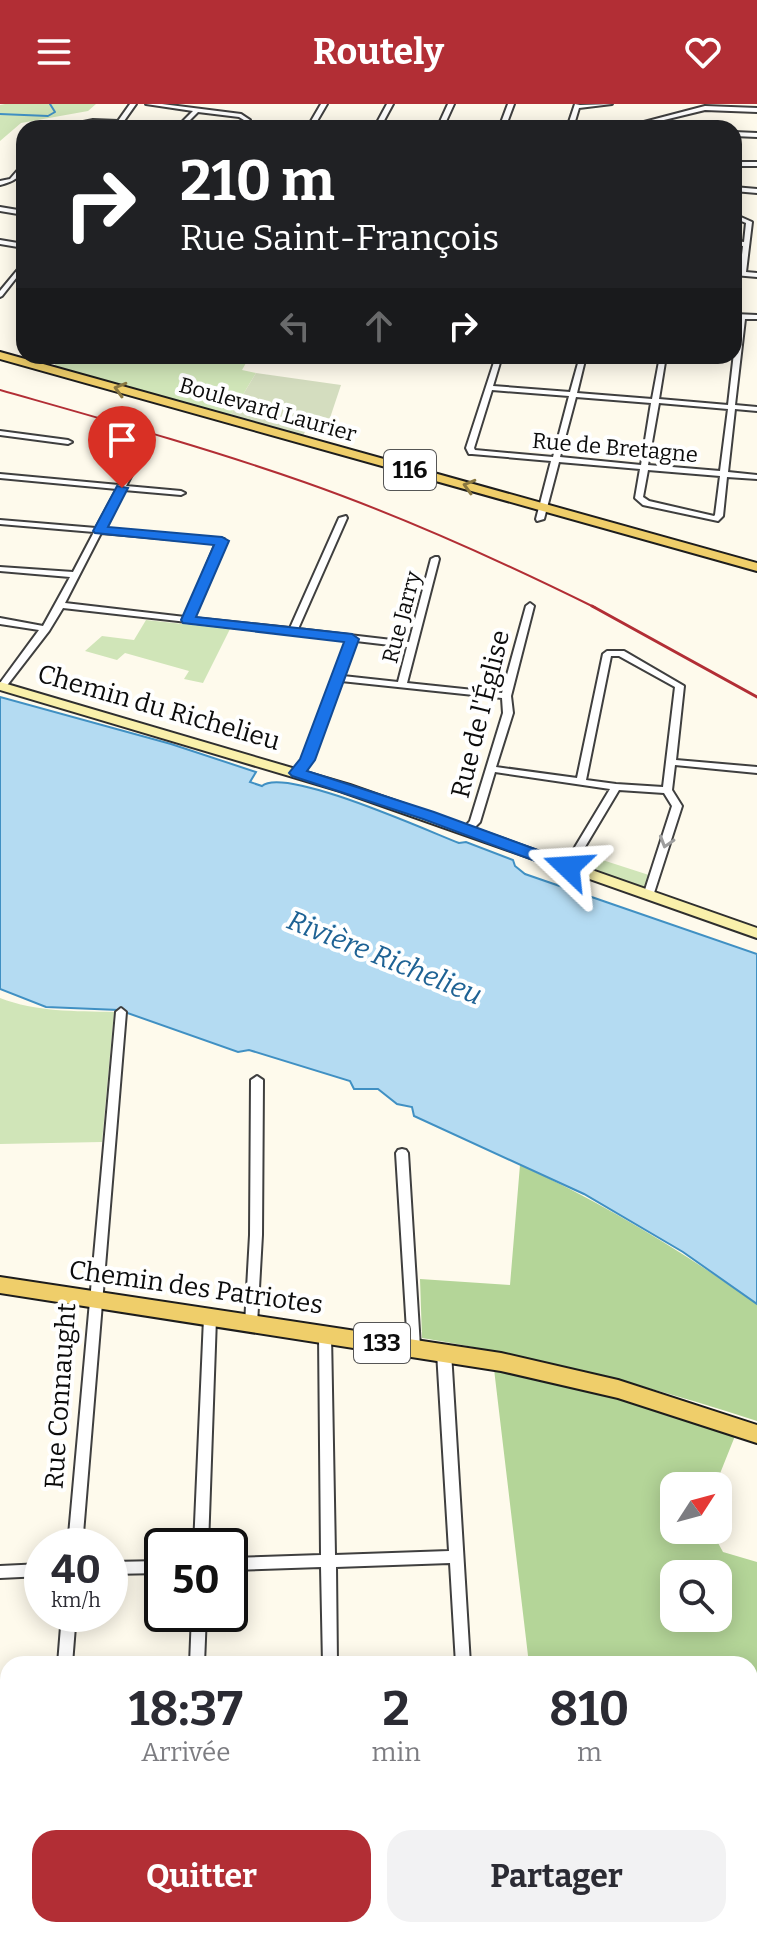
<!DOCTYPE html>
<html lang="fr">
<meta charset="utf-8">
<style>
:root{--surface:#fff;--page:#f2f2f3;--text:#2b2b33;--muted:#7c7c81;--accent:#b22e35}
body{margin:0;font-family:Bitter,serif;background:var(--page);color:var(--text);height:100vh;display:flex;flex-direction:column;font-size:30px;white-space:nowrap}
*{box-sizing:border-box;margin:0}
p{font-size:26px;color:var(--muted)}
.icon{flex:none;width:44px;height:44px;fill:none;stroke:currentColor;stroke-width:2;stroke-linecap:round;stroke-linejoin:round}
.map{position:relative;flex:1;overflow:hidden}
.panel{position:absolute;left:0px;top:1552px;width:758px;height:282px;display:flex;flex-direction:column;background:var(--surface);border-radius:24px 24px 0 0;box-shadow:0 4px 20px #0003}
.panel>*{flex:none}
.hud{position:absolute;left:16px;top:16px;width:726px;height:244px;border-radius:24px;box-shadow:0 4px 20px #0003;background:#202124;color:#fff;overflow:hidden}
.needle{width:52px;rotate:54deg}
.fabs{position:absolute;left:660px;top:1368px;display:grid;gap:16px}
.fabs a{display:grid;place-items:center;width:72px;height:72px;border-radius:16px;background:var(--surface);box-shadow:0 4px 20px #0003;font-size:40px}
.speed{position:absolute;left:24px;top:1424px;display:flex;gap:16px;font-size:40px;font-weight:700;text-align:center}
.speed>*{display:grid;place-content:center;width:104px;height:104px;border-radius:50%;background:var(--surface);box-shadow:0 4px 20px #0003;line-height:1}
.speed small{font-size:20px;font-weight:400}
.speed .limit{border:4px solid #111;border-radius:12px;background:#fff;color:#111}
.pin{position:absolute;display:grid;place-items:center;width:68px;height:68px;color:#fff;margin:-82px -34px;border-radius:50% 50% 50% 0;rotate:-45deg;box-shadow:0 0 8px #0007}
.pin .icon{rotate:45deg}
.me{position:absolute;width:88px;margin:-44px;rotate:290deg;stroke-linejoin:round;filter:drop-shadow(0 0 6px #0008)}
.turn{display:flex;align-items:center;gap:28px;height:168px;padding:0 32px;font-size:36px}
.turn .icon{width:104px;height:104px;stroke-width:2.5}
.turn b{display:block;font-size:56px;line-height:68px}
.lanes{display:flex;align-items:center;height:76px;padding:0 32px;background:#0003;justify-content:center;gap:40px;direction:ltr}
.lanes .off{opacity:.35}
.eta{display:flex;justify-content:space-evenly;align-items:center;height:136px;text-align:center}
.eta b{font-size:48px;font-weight:700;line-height:56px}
.action{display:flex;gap:16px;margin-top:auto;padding:16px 32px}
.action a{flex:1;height:92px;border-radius:24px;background:var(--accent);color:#fff;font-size:32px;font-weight:700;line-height:92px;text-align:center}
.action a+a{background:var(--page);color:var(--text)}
header{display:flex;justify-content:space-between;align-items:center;height:104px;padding:0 32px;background:var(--accent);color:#fff;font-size:36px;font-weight:700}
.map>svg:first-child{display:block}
.green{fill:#d0e5b8}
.forest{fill:#b4d598;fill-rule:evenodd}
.cemetery{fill:#d4ddbf}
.water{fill:#b4dbf2;stroke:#4090c3;stroke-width:2}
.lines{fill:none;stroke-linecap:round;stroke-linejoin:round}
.stream{stroke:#4090c3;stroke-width:2}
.minor-casing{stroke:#3f3f3f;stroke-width:4}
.secondary-casing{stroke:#2e2e2e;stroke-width:4}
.primary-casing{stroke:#1d1d1d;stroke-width:4}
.minor{fill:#fff;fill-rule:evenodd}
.secondary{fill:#f9f0ab;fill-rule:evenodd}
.primary{fill:#efce6a;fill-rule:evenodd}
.rail-far1{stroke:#b22e35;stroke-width:2}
.rail{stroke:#b22e35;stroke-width:3}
.oneway{stroke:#897740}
.oneway2{stroke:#9e9e9e}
.route{fill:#1a73e8;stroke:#114b97;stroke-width:2}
.labels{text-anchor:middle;stroke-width:8;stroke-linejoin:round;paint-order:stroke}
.far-street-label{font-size:22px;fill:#0c0c0c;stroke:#fff}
.shield{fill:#fff;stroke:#555;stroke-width:2}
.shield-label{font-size:24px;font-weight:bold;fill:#0c0c0c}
.street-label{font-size:26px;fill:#0c0c0c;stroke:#fff}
.water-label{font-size:28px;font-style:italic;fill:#1e6294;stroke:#fff}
</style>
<header><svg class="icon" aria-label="menu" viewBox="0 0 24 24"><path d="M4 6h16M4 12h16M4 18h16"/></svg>Routely<svg class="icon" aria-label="heart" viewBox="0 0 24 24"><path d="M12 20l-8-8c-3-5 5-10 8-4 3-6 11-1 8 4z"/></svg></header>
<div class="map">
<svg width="757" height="1833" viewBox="0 0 757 1833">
<rect width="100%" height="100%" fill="#fefaec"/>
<path class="green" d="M5 0H96L88 7 21 19 0 37V1Z
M61 252H250L242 266 256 269 230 312 54 262Z
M146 516 230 525 203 579 184 575 189 567 125 549 117 556 85 547 102 532 134 536Z
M587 751 652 772 649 783 644 784 584 763Z
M0 894C36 908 75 907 114 908L102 1038 0 1040Z"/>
<path class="forest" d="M520 1061C604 1099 681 1147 757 1200V1317C646 1281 537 1253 422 1234L420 1175 510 1181Z
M494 1265 624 1296 735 1332 715 1382H674V1426H711L723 1448 757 1458V1833H561L560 1826H750V1560H529ZM674 1470H718V1514H674Z"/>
<path class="cemetery" d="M256 269 341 281 329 317 312 313 303 332 230 312Z"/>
<path class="water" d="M0 593 171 640 256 668 250 678 262 682C284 662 428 727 459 739L466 738 513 756 515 762 525 770 757 850V1200L683 1148 584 1090 414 1012 412 1003 397 1000 378 985H354L350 977 249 946 238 948 119 906 46 903 0 885Z"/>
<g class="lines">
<path class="stream" d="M0 10 48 12 55 8 50 0"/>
<g class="minor-casing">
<path id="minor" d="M130 0H136L119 24H113L116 21C95 20 75 24 54 24L93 16 118 17Z
M146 0H162L241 10 250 16 246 24H240L244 16 239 13 198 8 182 24H176L193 7Z
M321 0H327L313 24H307Z
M387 0H393L380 24H374Z
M448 0H454L443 24H437Z
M508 0H514L505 24H499Z
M575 0 580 1 612 0 579 4 573 24H567Z
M705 2 757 4V8L705 6 631 24H621Z
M734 28 757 29V33L734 32Z
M734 58H757V62H734Z
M24 59C24 73 12 78 0 81V77L10 75Z
M734 83 757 85V89L734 87Z
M0 103 24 107V111L0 107Z
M734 110 752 118 746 168 757 169V173L734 171V167L740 168 743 142 734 141V137L744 138 746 119 734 114Z
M0 136 24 140V144L0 140Z
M24 158V164L2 192 0 193V187Z
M734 210 757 211V215H745L735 301 757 303V307L735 305 728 368 757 371V375L727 373 723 412 718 417 643 401 635 394 640 365 559 358 544 415 537 417 536 415 551 357 472 350H469L466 344 496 252H502L493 282 570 288 580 252H586L577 289 652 295 660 252H666L659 295 728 301 738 214H734ZM492 286 569 292 553 353 475 346 474 344ZM576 293 651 299 641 361 560 353ZM659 299 728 305 720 367 648 361ZM648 366 720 372 715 411 714 412 649 397 643 393Z
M0 327 68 336 72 338 68 340 0 331Z
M138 344 145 346 126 382 181 387 185 389 181 391 124 386 104 425 224 435 225 437 193 514 290 524 339 414 346 412 347 414 298 525 409 538 431 455 435 453H438L439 455 407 579 502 589 526 502 530 499 534 502 511 592 513 609 496 663 577 674 603 550 607 547H624L684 582 676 656 757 663V669L675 661 672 686 682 702 653 792 648 795 643 792 672 702 664 689 619 686 573 763 568 766 563 763 610 685 495 668 480 718 470 728H464L462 726 470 717 503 609 502 594 341 577 312 656 300 671H294L292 669 302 656 347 536 63 504 49 527 5 584H0V579L39 526 0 520V514L43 522 70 473 0 467V463L73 468 94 428 0 420V416L96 424 117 385 0 374V370L119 381ZM101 429 216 439 185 513 65 499ZM356 537 407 543 398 578 343 572ZM611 552H619L675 583 663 683 616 680 586 676Z
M121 904 126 908 82 1442H68L116 908Z
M257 972 263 976 262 1131 257 1220 256 1224 251 1225 246 1224 245 1220 250 1131 251 976Z
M402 1045 406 1046 408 1049 420 1243 419 1247 414 1248 409 1247 408 1243 396 1049 398 1046Z
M210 1209 215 1210 216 1214 208 1442H194L204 1214 205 1210Z
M325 1225 330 1226 331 1230 335 1451 449 1447 437 1248 439 1244 444 1243 449 1244 451 1248 470 1560H456L450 1459 336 1463 337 1560H323L321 1463 230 1466V1454L321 1451 319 1230 320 1226Z
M162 1457V1469L110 1470V1458Z
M42 1460V1472L0 1474V1462Z
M62 1510H76L72 1560H58Z
M192 1510H206L204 1560H190Z
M33 1826H49V1833H33Z
M181 1826H197L196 1833H180Z
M328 1826H344V1833H328Z
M474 1826H490V1833H474Z"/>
</g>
<g class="secondary-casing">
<path id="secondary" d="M0 578 350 681 757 824V834L340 687 0 586Z"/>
</g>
<g class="primary-casing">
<path id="primary" d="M0 248 757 459V467L0 255Z
M0 1173 501 1249 618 1276 757 1321V1339L618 1294 501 1267 0 1189Z"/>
</g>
<use href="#minor" class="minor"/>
<use href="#secondary" class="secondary"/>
<use href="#primary" class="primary"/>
<path class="rail-far1" d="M0 286C102 315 204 343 304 378 404 413 501 457 596 504"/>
<path class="rail" d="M592 502 757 593"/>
</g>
<defs><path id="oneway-chevron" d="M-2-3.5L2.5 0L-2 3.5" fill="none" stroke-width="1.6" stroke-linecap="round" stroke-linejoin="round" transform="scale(2)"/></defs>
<g class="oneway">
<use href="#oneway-chevron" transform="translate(120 285) rotate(-164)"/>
<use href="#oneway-chevron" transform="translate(469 382) rotate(-164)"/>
</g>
<use class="oneway2" href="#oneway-chevron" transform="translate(666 738) rotate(107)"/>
<path class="route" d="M117 382 128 384 108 423 222 433 229 437 196 513 352 530 359 535 315 656 307 667 434 708 573 759 576 763 573 767H562L423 715 292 672 289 669 300 655 344 538 183 519 181 516 214 441 95 429 93 427Z"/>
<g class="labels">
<g class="far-street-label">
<text transform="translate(268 305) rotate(16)" y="8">Boulevard Laurier</text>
<text transform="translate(615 343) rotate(5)" y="8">Rue de Bretagne</text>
<text transform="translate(401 513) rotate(-75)" y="8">Rue Jarry</text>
</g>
<g class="shield">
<rect x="384" y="346" width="52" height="40" rx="6"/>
<rect x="354" y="1219" width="56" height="40" rx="6"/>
</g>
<g class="shield-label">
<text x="410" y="374">116</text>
<text x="382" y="1247">133</text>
</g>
<g class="street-label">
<text transform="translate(159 603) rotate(16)" y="9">Chemin du Richelieu</text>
<text transform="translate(480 610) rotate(-76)" y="9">Rue de l'Église</text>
<text transform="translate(196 1183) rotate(8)" y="9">Chemin des Patriotes</text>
<text transform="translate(60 1292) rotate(-86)" y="9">Rue Connaught</text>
</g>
<g class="water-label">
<text transform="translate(385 853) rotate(22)" y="10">Rivière Richelieu</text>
</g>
</g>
</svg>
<div class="fabs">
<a><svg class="needle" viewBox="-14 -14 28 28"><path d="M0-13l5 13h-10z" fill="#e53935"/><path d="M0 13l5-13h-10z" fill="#7c7c81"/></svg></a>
<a><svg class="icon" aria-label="search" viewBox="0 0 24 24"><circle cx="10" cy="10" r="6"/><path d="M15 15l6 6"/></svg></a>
</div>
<div class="speed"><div>40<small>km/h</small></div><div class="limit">50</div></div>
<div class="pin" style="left:122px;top:384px;background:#d93025"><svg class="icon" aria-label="arrive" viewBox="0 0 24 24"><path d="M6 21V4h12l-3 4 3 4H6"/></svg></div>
<svg class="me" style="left:568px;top:763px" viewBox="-20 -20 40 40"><path d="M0-17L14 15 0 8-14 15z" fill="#1a73e8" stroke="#fff" stroke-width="4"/></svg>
<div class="hud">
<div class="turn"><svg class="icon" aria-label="right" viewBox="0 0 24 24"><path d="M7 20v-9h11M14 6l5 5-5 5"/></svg><div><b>210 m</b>Rue Saint-François</div></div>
<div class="lanes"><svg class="icon off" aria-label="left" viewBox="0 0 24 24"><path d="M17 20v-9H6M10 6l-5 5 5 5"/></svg><svg class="icon off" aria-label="ahead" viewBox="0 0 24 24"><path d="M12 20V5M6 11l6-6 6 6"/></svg><svg class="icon" aria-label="right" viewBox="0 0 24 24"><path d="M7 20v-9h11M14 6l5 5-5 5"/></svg></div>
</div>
<section class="panel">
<div class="eta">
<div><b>18:37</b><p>Arrivée</p></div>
<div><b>2</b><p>min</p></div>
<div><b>810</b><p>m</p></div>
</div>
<div class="action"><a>Quitter</a><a>Partager</a></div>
</section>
</div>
